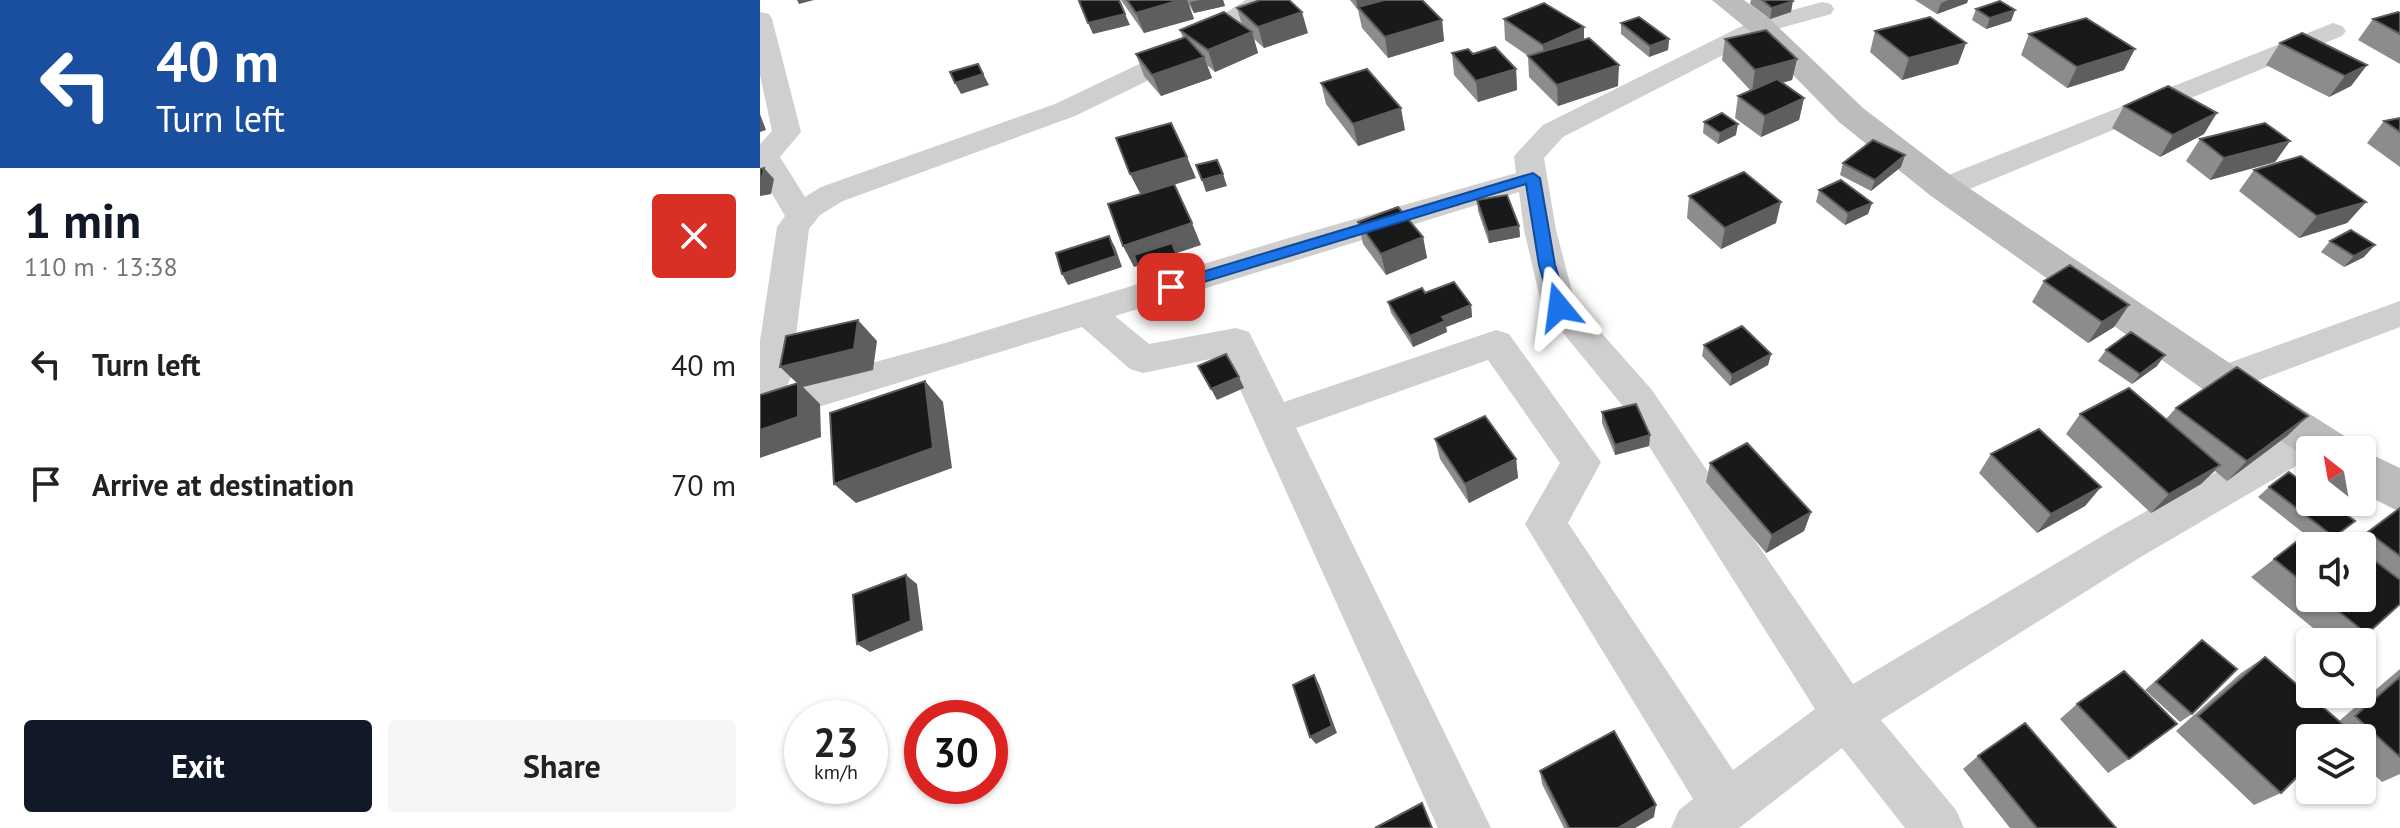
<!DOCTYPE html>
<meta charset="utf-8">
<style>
:root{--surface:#fff;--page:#f6f6f6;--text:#222;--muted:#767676;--accent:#111827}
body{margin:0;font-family:"PT Sans",sans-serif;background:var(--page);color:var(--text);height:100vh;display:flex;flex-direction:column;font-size:30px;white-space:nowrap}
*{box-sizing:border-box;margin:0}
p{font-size:26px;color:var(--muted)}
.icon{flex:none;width:44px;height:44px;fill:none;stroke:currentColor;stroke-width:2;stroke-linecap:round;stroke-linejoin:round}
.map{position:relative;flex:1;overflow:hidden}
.details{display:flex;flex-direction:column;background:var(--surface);width:760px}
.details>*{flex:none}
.guide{background:#1a4fa0;color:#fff;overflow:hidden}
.needle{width:52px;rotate:329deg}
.tools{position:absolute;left:1536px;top:436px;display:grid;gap:16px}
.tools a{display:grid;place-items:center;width:80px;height:80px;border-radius:8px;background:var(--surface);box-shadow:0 2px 6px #0004;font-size:40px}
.speed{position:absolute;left:24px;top:700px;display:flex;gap:16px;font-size:40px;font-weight:700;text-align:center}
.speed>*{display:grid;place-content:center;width:104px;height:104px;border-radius:50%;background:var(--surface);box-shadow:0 2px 6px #0004;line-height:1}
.speed small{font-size:20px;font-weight:400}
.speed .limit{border:12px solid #d22;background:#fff;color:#111}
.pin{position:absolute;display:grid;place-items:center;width:68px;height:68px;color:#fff;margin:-34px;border-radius:16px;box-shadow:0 4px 12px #0006}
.me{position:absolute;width:88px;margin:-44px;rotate:344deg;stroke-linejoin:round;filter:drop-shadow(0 0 6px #0008)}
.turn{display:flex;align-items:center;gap:28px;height:168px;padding:0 24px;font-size:36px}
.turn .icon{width:104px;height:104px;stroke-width:2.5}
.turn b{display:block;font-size:56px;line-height:68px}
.round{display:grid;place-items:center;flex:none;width:84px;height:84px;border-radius:8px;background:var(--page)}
.head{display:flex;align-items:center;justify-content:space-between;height:136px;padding:0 24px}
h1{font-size:48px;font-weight:700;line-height:60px;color:var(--accent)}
.button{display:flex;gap:16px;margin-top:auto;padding:16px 24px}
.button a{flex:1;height:92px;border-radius:8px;background:var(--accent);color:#fff;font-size:32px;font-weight:700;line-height:92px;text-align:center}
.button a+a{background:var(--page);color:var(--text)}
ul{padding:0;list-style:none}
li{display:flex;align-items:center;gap:24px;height:120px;padding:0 24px}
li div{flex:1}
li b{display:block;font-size:30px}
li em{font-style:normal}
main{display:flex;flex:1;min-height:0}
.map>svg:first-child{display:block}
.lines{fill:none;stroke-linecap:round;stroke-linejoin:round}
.minor{fill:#cfcfcf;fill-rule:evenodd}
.secondary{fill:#bcbcbc;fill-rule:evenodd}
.wall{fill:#8c8c8c}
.shaded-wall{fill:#5e5e5e}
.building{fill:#191919;stroke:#5e5e5e;stroke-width:2}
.route{fill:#1a73e8;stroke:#114b97;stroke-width:2}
</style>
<main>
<section class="details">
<div class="guide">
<div class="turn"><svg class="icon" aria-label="left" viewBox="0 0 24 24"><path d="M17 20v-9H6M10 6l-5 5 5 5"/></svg><div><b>40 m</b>Turn left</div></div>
</div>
<div class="head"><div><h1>1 min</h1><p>110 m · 13:38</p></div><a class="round" style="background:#d93025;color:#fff"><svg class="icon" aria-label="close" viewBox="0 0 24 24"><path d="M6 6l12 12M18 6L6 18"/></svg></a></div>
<ul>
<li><svg class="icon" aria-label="left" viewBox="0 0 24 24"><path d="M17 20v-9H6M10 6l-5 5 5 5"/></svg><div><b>Turn left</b></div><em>40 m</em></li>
<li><svg class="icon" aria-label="arrive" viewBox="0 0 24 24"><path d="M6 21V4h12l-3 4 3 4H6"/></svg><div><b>Arrive at destination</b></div><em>70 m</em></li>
</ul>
<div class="button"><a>Exit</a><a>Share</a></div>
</section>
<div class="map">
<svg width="1640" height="828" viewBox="0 0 1640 828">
<rect width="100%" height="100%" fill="#fff"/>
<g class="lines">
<path class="minor" d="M486 0H515L414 68 315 116 83 201 60 215 49 229 31 377 27 386 185 343 532 237 756 173 754 156 783 125 992 21 1062 2 1071 4 1074 9 1071 14 1010 31 803 137 784 158 796 230 815 303 892 390 1093 684 1349 532 1537 427 1551 422 1565 427 1570 438 1565 449 1550 450V458L1379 558 1121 720 1196 810 1204 828H1145L1082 748 979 828H911L919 810 933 799 765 524 800 463 728 360 536 428 731 828H678L465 356 383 373 370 369 322 327 32 415 0 418V341L17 227 25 216 0 173V144L12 131 0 75V12L9 14 12 19 41 132 20 157 45 197 61 187 295 104 396 56ZM759 192 764 230 782 307 866 410 1055 709 973 770 808 523 841 462 749 334 736 330 524 402 489 332 476 328 389 344 355 316Z
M1573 23 1582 26 1586 31 1582 36 1195 195 1184 198 1173 195 1169 188 1173 181Z
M1640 301V327L1462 394 1449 390 1444 380 1449 370Z"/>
<path class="secondary" d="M952 0H984L1011 20 1103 108 1197 180 1477 368 1586 437 1593 450H1550V460L1447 392 1171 196 1079 122 991 32Z
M1602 450 1640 468V512L1602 493Z"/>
</g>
<path class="wall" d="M361 0H463L465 6 434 13 429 5 434 19 384 33Z
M590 0H662L682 20 684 41 628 58 602 28 598 10Z
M991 0H1032L1031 12 1010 19 990 4Z
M1155 0H1208L1207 3 1177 14Z
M477 8 548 33 504 48 494 39 498 53 455 72 447 65 452 78 401 96 384 76 376 54 423 38 420 30 482 25Z
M1216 9 1255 10 1251 21 1226 29 1212 20Z
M1640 13V64L1598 40 1613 19Z
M744 19 824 27V39L858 86 798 106 769 77 768 56 745 40Z
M861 23 909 39 908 50 889 57 861 34Z
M1115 31 1206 43 1198 64 1142 80 1110 52Z
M1269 34 1364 70 1307 88 1261 55Z
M965 39 1037 59 1032 80 1022 83 1044 98 1039 120 1001 137 975 118 978 96 991 91 962 60Z
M1520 43 1607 65 1591 86 1569 97 1506 65Z
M692 53 713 54 756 69 757 90 718 102 694 75Z
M561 83 645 130 598 146 566 104Z
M1364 106 1444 134 1400 157 1352 128Z
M1640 118V167L1607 143 1624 121Z
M944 122 976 135 958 144 943 133Z
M1440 139 1530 141 1515 162 1450 180 1426 161Z
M1083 163 1141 167 1111 191 1080 175Z
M1494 170 1606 202 1587 223 1539 238 1479 191Z
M1059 190 1112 203 1108 214 1085 225 1056 202Z
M929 196 1016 223 961 249 927 218Z
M717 200 759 226 760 237 729 243 718 211Z
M598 222 663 237 667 258 626 275 603 244Z
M1570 241 1604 257 1584 267 1561 252Z
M1284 281 1369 305 1354 327 1328 343 1272 302Z
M665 293 711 305 712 317 686 327 687 332 653 347 631 313 628 302Z
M944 345 1011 354 1008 365 970 386 942 356Z
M1346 350 1397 366 1372 384 1338 361Z
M1416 408 1548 416 1527 436 1467 481 1455 471 1441 484 1391 513 1306 434 1320 414 1406 419Z
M842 412 890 435 889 446 855 455 842 423Z
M675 439 756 459 758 478 709 503 680 459Z
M1231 454 1341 487 1325 506 1277 533 1219 473Z
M950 463 1051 512 1044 531 1006 553 946 482Z
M1509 487 1595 521 1563 546H1560L1498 497Z
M1640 508V604L1607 634 1593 642H1570L1491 577 1545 535 1550 546V598H1602V546H1583L1592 544Z
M1442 640 1432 714 1420 722 1385 690Z
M1505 657 1579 721 1640 669V774L1622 782 1602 763V738H1550L1521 793 1494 805 1416 731 1481 673Z
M1317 704 1369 759 1348 773 1300 719Z
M1218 756 1356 828H1250L1203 769Z
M780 771 894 817 875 828H804L782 784Z"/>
<path class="shaded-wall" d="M37 0H54L39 4Z
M420 0H427L434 19 384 33 376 13Z
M440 0H463L465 6 434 13 430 2Z
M596 0H633L598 7V10Z
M1188 0H1208L1207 3 1177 14 1181 3Z
M1033 1 1031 12 1010 19 1012 8Z
M1255 10 1251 21 1226 29 1230 18Z
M542 12 548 33 504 48 498 27Z
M365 14 370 25 333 34 328 23Z
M682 20 684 41 628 58 625 37Z
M824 27V48L784 66 783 45Z
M492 32 498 53 455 72 448 50Z
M909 39 908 50 889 57 890 46Z
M1206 43 1198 64 1142 80 1149 58Z
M1375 49 1364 70 1307 88 1317 67Z
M444 57 452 78 401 96 392 75Z
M1037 59 1032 80 992 91 995 70Z
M218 64 229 85 201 94 195 83Z
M859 65 858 86 798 106 797 85Z
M1607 65 1591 86 1569 97 1585 76Z
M756 69 757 90 718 102 716 81Z
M1044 98 1039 120 1001 137 1005 116Z
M641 108 645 130 598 146 593 124Z
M1457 113 1444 134 1400 157 1413 135Z
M0 114 6 130 0 132Z
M978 124 976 135 958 144 960 133Z
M1530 141 1515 162 1450 180 1464 158Z
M1145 155 1141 167 1111 191 1115 180Z
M427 157 436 178 381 195 370 174Z
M4 168 14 179 11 194 0 196V183Z
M463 174 467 186 446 192 442 180Z
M1021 202 1016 223 961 249 965 228Z
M1606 202 1587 223 1539 238 1557 216Z
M1112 203 1108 214 1085 225 1088 213Z
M432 223 441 245 417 253 424 272 386 284 380 273 416 253 374 267 363 246Z
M759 226 760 237 729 243 728 232Z
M349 236 355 247 362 267 308 285 302 274Z
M663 237 667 258 626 275 621 254Z
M1615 245 1604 257 1584 267 1594 256Z
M711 305 712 317 686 327 687 332 653 347 650 336 682 317Z
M1369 305 1354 327 1328 343 1342 322Z
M98 320 117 341 113 370 43 387 60 404 61 437 0 458V430L38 384 20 367Z
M1011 354 1008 365 970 386 972 375Z
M1405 355 1397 366 1372 384 1380 374Z
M479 377 484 388 457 400 451 389Z
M165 381 183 402 192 468 96 503 74 484Z
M1548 416 1527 436 1467 481 1487 461Z
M890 435 889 446 855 455V445Z
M756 459 758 478 709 503 705 484Z
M1460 465 1441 484 1391 513 1409 494Z
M1341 487 1325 506 1277 533 1291 514Z
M1051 512 1044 531 1006 553 1012 535Z
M146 575 157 584 163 630 110 652 97 644Z
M554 675 559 684 577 733 556 744 550 737Z
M896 805 894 817 875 828H858Z"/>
<path class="building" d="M323 0H359L365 14 328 23 319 1Z
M367 0H420L376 13Z
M500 0H529L542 12 498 27 477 8Z
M624 0H662L682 20 625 37 598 7Z
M1002 0H1032L1033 1 1012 8Z
M1240 1 1255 10 1230 18 1216 9Z
M784 3 824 27 783 45 744 19Z
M464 12 492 32 448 50 420 30Z
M1638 12 1640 13V34L1613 19Z
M879 17 909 39 890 46 861 23Z
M1170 17 1206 43 1149 58 1115 31Z
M1326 18 1375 49 1317 67 1269 34Z
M1006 30 1037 59 995 70 965 39Z
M1542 33 1607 65 1585 76 1520 43Z
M426 37 444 57 392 75 376 54Z
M829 38 859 65 797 85 768 56Z
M735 47 756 69 716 81 692 53 708 49 713 54Z
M218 64 223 74 195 83 190 72Z
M607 69 641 108 593 124 561 83Z
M1017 79 1044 98 1005 116 978 96Z
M1408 86 1457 113 1413 135 1364 106Z
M962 113 978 124 960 133 944 122Z
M1640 118V132L1624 121Z
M411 123 427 157 370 174 356 138Z
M1505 123 1530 141 1464 158 1440 139Z
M1113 140 1145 155 1115 180 1083 163Z
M1541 156 1606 202 1557 216 1494 170Z
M457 160 463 174 442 180 436 165Z
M4 168 1 182 0 183V169Z
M984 172 1021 202 965 228 929 196Z
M1081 180 1112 203 1088 213 1059 190Z
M414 184 432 223 363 246 348 204Z
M747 195 759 226 728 232 717 200Z
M638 207 663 237 621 254 598 222Z
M1591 230 1615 245 1594 256 1570 241Z
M349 236 356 256 302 274 296 253Z
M412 243 419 261 380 273 374 255Z
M1310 265 1369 305 1342 322 1284 281Z
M694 282 711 305 682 317 685 321 650 336 628 302 662 288 665 293Z
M98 320 94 349 20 367 26 336Z
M982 326 1011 354 972 375 944 345Z
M1371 332 1405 355 1380 374 1346 350Z
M466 354 479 377 451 389 438 366Z
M1477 367 1548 416 1487 461 1416 408Z
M165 381 173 448 74 484 70 413Z
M38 383V417L0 430V395Z
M1369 388 1460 465 1409 494 1320 414Z
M876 404 890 435 855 445 842 412Z
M725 416 756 459 705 484 675 439Z
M1279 429 1341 487 1291 514 1231 454Z
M987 443 1051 512 1012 535 950 463Z
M1529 472 1550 488V502H1569L1595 521 1574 537 1509 487Z
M1640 508V556L1608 532Z
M1545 535 1559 546H1550V588L1514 559Z
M1589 542 1595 546H1584Z
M1602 551 1640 580V604L1607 634 1562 598H1602Z
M146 575 151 621 97 644 93 595Z
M1442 640 1477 669 1432 714 1396 682Z
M1505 657 1587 728 1577 738H1550V764L1521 793 1438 716Z
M1364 671 1417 724 1369 759 1317 704Z
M554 675 572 726 550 737 533 685Z
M1640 677V757L1595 716Z
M1265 723 1356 828H1277L1218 756Z
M854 731 896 805 858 828H809L780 771Z
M662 803 672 828H615Z"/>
<path class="route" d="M773 173 780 178 795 265 808 307 805 311H794L791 307 779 265 766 184 411 292 403 287 405 283Z"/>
</svg>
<div class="tools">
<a><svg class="needle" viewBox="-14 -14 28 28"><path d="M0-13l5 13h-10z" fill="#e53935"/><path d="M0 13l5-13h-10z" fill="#767676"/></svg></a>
<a><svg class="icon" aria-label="sound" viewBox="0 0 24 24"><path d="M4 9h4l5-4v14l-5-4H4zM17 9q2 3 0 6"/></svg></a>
<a><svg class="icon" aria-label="search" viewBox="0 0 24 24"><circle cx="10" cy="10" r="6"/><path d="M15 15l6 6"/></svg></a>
<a><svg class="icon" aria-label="layers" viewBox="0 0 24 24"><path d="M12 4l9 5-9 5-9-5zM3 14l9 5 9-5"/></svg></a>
</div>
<div class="speed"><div>23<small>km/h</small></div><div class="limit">30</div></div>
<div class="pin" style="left:411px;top:287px;background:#d93025"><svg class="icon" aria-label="arrive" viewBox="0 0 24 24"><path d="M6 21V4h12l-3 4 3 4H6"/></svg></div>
<svg class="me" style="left:799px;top:307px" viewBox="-20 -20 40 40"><path d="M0-17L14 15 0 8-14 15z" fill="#1a73e8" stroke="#fff" stroke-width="4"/></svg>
</div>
</main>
